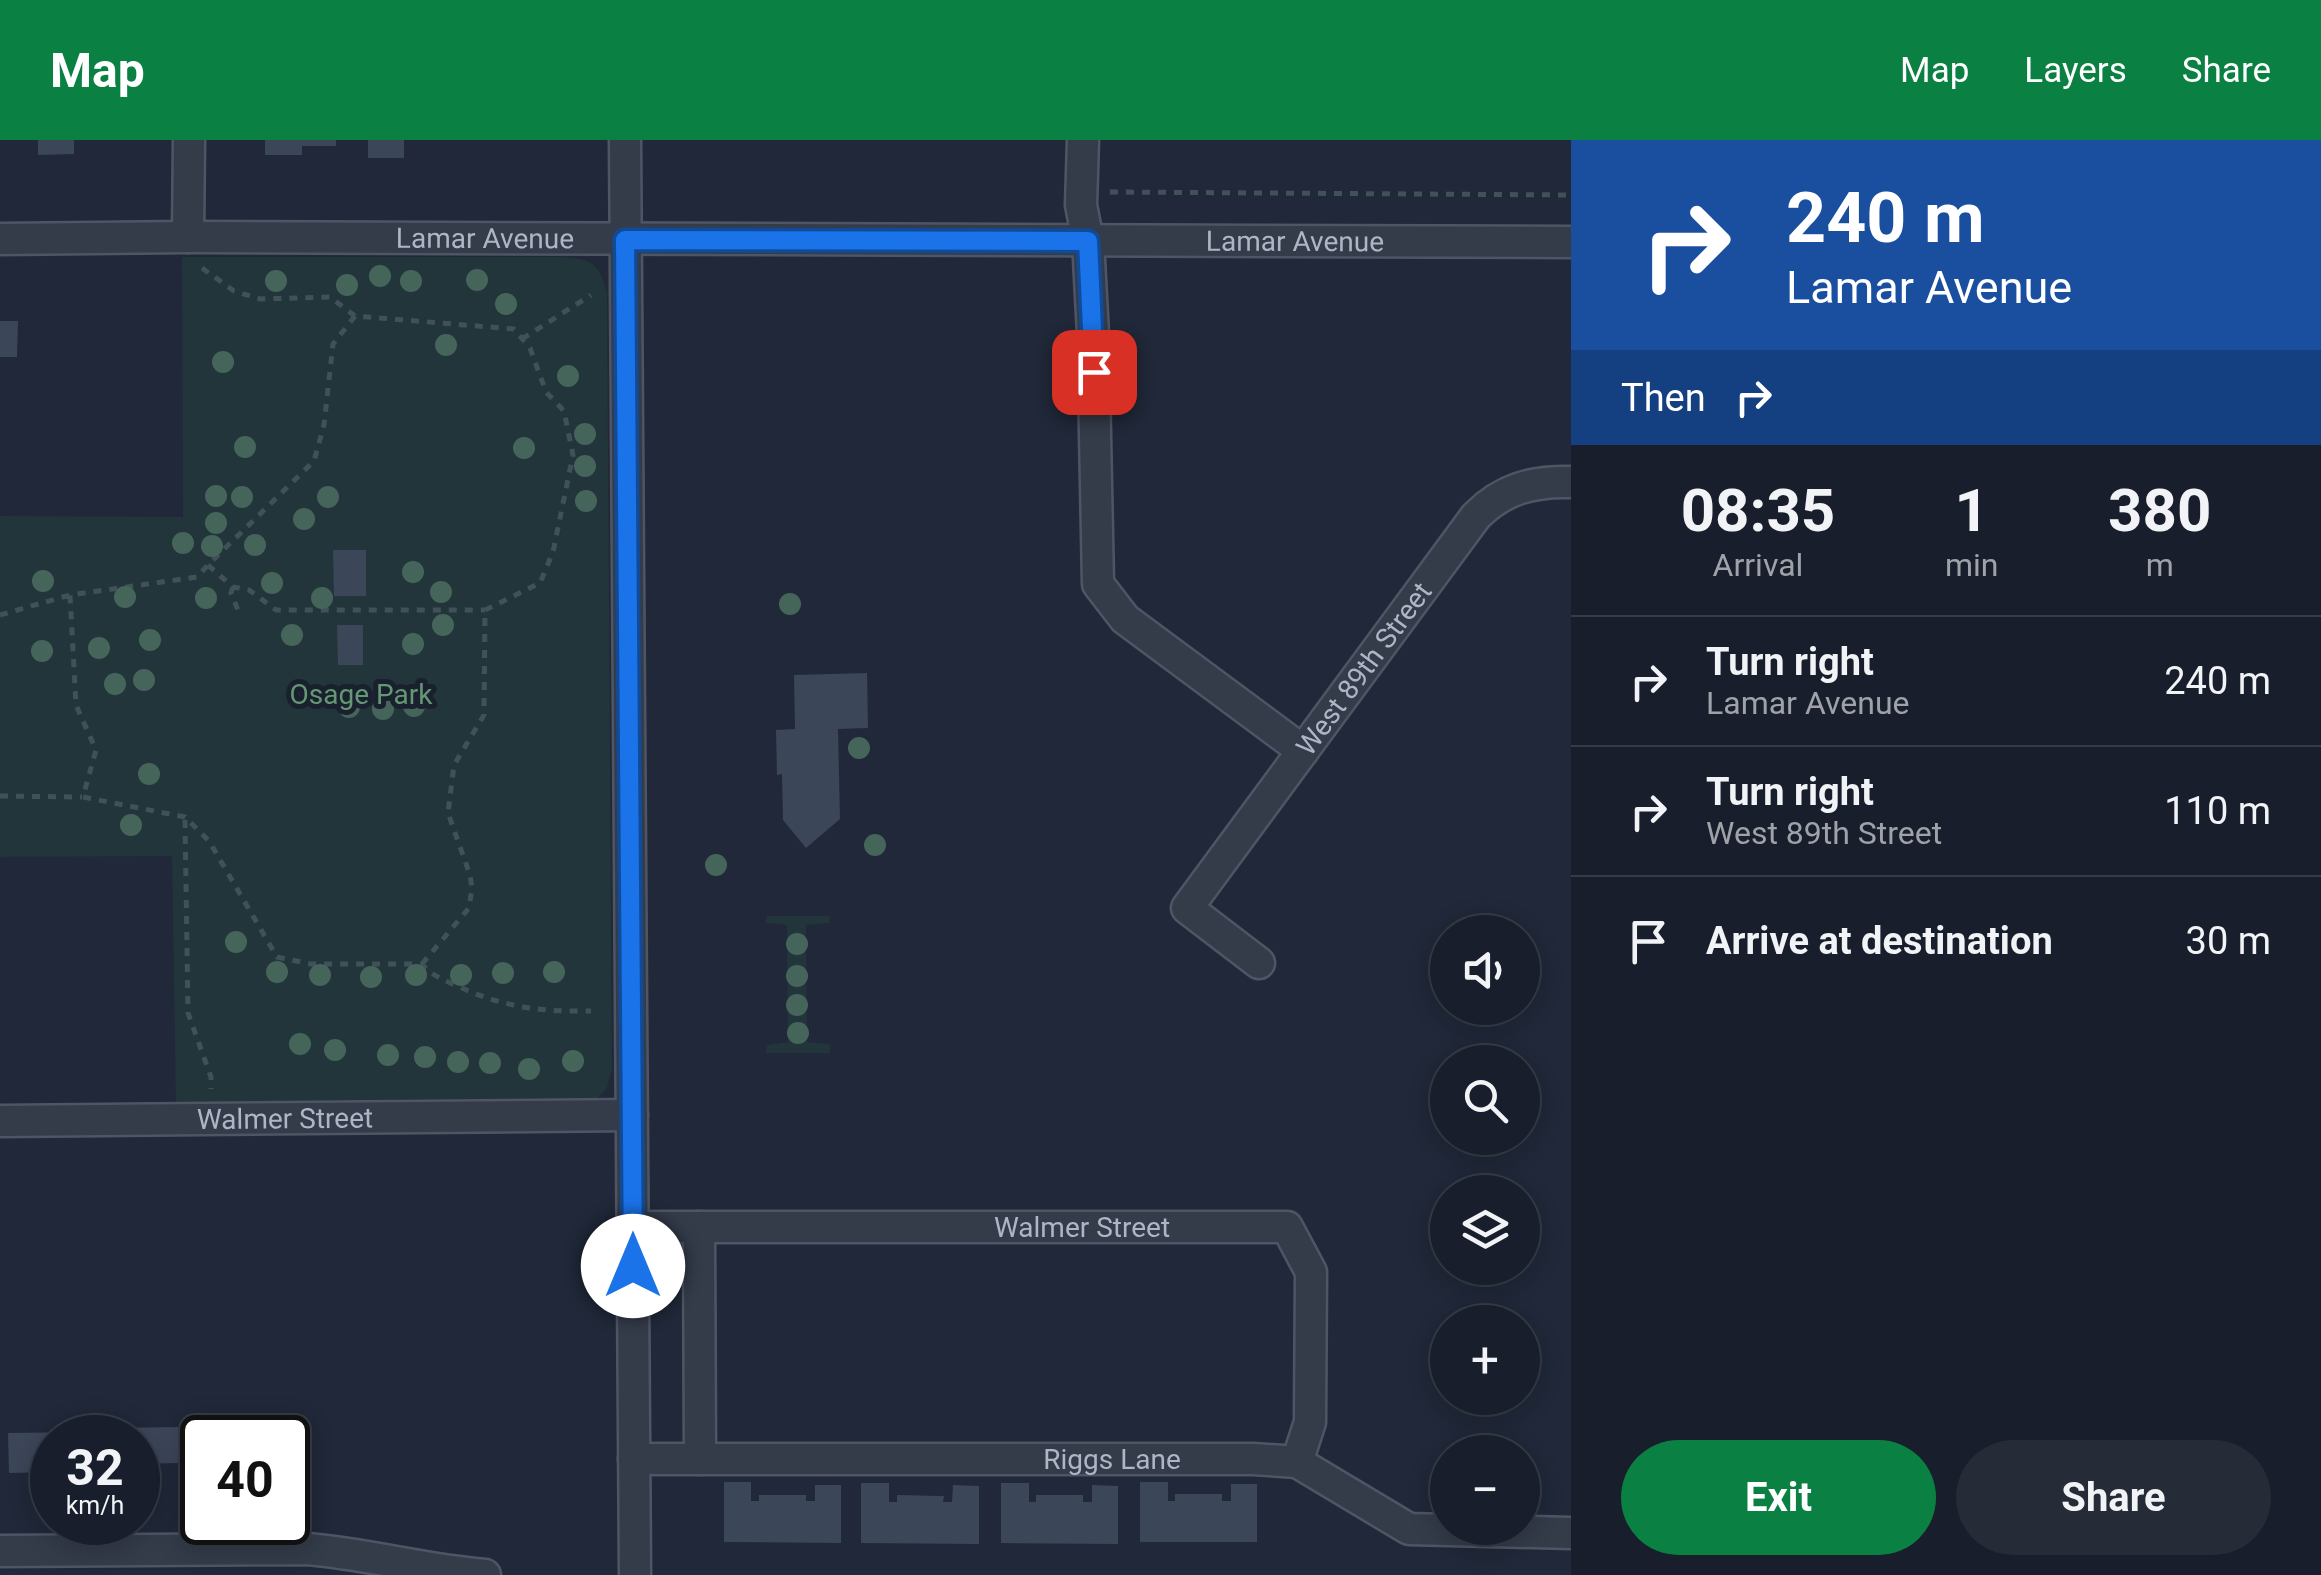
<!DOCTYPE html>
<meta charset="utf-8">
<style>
:root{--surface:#181e2b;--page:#252b37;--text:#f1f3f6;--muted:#9fa2a9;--line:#363c47;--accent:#0b8043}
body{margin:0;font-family:Roboto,sans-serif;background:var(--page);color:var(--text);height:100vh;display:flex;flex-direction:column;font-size:38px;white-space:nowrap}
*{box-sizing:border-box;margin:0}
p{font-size:32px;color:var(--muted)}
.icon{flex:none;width:55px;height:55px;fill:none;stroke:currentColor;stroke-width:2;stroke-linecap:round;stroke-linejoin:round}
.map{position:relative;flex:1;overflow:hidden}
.sheet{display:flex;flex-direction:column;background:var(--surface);width:750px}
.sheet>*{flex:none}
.top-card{background:#1a4fa0;color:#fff;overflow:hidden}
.buttons{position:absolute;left:1430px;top:775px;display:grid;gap:20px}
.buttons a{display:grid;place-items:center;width:110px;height:110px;border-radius:50%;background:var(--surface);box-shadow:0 5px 25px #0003,0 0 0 2px var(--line);font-size:50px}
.speed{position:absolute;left:30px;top:1275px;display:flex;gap:20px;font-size:50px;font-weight:700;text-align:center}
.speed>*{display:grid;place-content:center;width:130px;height:130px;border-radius:50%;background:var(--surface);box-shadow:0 5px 25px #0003,0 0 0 2px var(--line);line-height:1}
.speed small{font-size:25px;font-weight:400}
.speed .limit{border:5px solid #111;border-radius:15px;background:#fff;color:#111}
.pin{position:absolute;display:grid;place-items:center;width:85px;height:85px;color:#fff;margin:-42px;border-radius:20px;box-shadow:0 5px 15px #0006}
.me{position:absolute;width:110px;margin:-55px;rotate:0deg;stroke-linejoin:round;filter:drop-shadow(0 0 8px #0008)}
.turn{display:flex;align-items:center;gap:35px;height:210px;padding:0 50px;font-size:45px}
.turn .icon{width:130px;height:130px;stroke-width:2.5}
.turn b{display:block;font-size:70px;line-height:85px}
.then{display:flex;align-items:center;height:95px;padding:0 50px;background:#0003;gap:20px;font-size:38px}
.eta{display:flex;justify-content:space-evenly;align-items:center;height:170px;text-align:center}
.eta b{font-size:60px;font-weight:700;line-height:70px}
.button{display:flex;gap:20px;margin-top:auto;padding:20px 50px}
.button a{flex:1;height:115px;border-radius:60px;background:var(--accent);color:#fff;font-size:40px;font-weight:700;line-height:115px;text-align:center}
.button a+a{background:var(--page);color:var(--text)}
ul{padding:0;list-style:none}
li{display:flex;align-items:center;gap:30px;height:130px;padding:0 50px;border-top:2px solid var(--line)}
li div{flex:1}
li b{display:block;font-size:38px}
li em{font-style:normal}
header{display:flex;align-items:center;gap:60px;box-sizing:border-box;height:140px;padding:0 50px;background:var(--accent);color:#fff}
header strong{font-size:48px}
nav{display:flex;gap:55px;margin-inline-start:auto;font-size:35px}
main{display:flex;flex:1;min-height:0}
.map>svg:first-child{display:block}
.green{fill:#22353a}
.building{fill:#3c4659}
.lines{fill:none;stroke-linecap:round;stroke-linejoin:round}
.minor-casing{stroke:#4e5564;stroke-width:35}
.path{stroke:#405257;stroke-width:5;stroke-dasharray:8 8;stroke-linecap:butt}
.minor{stroke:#343b49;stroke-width:30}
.tree{fill:#46655a}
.route-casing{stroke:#114b97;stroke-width:25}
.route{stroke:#1a73e8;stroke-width:18}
.labels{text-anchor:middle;stroke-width:10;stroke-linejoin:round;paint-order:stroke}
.street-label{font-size:28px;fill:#aeb5c6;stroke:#19202e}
.park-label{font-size:28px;fill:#659775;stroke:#19202e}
</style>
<header>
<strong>Map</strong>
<nav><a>Map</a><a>Layers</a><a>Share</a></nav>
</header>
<main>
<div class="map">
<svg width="1571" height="1435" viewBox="0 0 1571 1435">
<rect width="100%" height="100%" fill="#202839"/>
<path class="green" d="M182 117H561C592 119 598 122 607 152L612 929 607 948 594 962 176 969 172 716 0 717V376L183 377Z
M767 776H830L829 783 806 785 807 902 830 904V913H766L767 905 788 902 787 785 765 783Z"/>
<path class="building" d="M38 0H74V14L38 15Z
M265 0H336V6H302V15H265Z
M368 0H404V18H368Z
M0 181H18L17 217H0Z
M333 410H366V456H334Z
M337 485H363V525H338Z
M867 533 868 588 838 589 840 679 806 708 783 680 782 634 777 635 776 590 795 589 794 535Z
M179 1287V1323L138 1324V1298H107V1288Z
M209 1290H284V1298H209Z
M82 1292V1298H52V1332L9 1333 8 1293Z
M724 1342H751V1361H759V1355H806V1361H815V1345H841V1403L724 1402Z
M1140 1342H1168V1361H1175V1354H1222V1361H1231V1344H1257V1402H1140Z
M861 1343H889V1362H897V1355L944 1356 943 1362H952L953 1345 979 1346V1404L861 1403Z
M1001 1343H1029V1362H1036V1355H1083V1362H1092V1345L1118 1346V1404L1001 1403Z"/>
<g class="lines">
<g class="minor-casing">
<g id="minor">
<path d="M625 0 635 1435"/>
<path d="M1083 0 1081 65 1088 101 1093 194 1098 444 1125 479 1303 611"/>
<path d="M188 97 189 0"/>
<path id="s1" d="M0 99 188 97 1571 102"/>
<path id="s2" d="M1259 823 1187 768 1476 376C1503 349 1532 341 1571 342"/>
<path id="s3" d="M0 981 632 975"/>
<path id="s4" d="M632 1087H1287L1311 1132 1310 1282 1297 1322"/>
<path d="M699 1087 700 1319"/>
<path id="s5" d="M634 1319H1253L1297 1322 1409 1389 1571 1393"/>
<path d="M0 1411 307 1409C367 1414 425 1430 485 1435"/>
</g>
</g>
<path class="path" d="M1110 52 1571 55
M202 128 234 151 260 159 330 157 355 176
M522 199 591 155
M208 425 233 447 249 450 276 470H485
M233 447 231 453 240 475
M0 475 70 455
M0 656 82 657
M185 680 188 873 211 937V949
M422 824 469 768 472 748 470 735 448 673 454 625 484 575 485 470 540 443 553 412 573 315 564 271 546 252 530 208 514 189 355 176 333 204 324 285 314 321 208 425 197 437 70 455 76 565 96 610 83 657 185 677 209 701 277 817 311 824H422C431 835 442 839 455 845 503 867 539 872 591 871"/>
<use href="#minor" class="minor"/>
</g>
<g class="tree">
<circle cx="380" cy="136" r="11"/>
<circle cx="477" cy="140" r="11"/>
<circle cx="276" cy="141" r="11"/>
<circle cx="411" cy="141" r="11"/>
<circle cx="347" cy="145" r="11"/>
<circle cx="506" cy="164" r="11"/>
<circle cx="446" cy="205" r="11"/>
<circle cx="223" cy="222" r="11"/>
<circle cx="568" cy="236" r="11"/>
<circle cx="585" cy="294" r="11"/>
<circle cx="245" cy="307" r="11"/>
<circle cx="524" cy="308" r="11"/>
<circle cx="585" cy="326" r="11"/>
<circle cx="216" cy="356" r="11"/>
<circle cx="242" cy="357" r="11"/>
<circle cx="328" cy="357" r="11"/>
<circle cx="586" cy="361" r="11"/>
<circle cx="304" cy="379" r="11"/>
<circle cx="216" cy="383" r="11"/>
<circle cx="183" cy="403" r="11"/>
<circle cx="255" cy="405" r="11"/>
<circle cx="212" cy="406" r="11"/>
<circle cx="413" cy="432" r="11"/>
<circle cx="43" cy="441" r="11"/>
<circle cx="272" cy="443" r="11"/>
<circle cx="441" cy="452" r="11"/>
<circle cx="125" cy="457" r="11"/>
<circle cx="206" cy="458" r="11"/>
<circle cx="322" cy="458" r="11"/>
<circle cx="790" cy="464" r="11"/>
<circle cx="443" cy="485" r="11"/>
<circle cx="292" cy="495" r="11"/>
<circle cx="150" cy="500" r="11"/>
<circle cx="413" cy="504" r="11"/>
<circle cx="99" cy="508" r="11"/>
<circle cx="42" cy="511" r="11"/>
<circle cx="144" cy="540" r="11"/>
<circle cx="115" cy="544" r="11"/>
<circle cx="414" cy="566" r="11"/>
<circle cx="349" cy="567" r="11"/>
<circle cx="383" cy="569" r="11"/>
<circle cx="859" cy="608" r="11"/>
<circle cx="149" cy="634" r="11"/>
<circle cx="131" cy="685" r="11"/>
<circle cx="875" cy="705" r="11"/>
<circle cx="716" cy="725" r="11"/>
<circle cx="236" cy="802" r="11"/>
<circle cx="797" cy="804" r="11"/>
<circle cx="277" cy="832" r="11"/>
<circle cx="554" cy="832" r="11"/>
<circle cx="503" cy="833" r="11"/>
<circle cx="320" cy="835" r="11"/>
<circle cx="416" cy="835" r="11"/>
<circle cx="461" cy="835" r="11"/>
<circle cx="797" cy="836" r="11"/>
<circle cx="371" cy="837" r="11"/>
<circle cx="797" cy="865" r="11"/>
<circle cx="798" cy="893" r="11"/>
<circle cx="300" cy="904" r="11"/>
<circle cx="335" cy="910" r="11"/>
<circle cx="388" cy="915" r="11"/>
<circle cx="425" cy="917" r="11"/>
<circle cx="573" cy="921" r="11"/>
<circle cx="458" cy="922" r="11"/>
<circle cx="490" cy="923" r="11"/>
<circle cx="529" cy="929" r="11"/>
</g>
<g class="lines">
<g class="route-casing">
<path id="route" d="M633 1126 625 100 1088 101 1094 232"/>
</g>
<use href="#route" class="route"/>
</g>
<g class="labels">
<g class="street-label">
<text dy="10" stroke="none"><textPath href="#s1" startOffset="485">Lamar Avenue</textPath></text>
<text dy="10" stroke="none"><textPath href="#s1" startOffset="1295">Lamar Avenue</textPath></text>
<text dy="10" stroke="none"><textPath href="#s2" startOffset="388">West 89th Street</textPath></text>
<text dy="10" stroke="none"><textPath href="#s3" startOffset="285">Walmer Street</textPath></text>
<text dy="10" stroke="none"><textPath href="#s4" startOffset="450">Walmer Street</textPath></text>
<text dy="10" stroke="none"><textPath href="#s5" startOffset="478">Riggs Lane</textPath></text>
</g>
<g class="park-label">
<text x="361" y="564">Osage Park</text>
</g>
</g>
</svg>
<div class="buttons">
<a><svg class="icon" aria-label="sound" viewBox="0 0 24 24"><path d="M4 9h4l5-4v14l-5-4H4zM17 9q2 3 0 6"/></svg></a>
<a><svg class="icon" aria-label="search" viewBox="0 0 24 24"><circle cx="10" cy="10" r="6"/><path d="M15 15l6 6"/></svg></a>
<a><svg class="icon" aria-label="layers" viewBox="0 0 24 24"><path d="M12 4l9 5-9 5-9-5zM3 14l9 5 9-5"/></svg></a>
<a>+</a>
<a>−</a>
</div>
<div class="speed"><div>32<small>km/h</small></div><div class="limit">40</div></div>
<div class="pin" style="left:1094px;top:232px;background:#d93025"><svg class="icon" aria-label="arrive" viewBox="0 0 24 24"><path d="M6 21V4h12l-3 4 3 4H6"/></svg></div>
<svg class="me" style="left:633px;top:1126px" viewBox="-20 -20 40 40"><circle r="19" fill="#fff"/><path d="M0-13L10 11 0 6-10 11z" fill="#1a73e8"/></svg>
</div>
<section class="sheet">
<div class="top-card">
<div class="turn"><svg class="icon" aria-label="right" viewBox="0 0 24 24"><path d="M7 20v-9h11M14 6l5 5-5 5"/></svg><div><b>240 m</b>Lamar Avenue</div></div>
<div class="then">Then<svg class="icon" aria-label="right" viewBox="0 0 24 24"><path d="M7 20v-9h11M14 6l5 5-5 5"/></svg></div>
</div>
<div class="eta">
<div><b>08:35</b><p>Arrival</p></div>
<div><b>1</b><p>min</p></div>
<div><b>380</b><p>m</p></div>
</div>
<ul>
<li><svg class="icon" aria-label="right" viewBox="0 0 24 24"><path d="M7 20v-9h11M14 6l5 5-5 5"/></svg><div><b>Turn right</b><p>Lamar Avenue</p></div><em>240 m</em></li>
<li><svg class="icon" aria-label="right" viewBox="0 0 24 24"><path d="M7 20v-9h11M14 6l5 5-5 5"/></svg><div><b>Turn right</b><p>West 89th Street</p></div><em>110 m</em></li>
<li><svg class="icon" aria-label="arrive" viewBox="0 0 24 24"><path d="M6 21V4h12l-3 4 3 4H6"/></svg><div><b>Arrive at destination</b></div><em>30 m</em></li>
</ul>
<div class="button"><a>Exit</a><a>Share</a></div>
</section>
</main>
